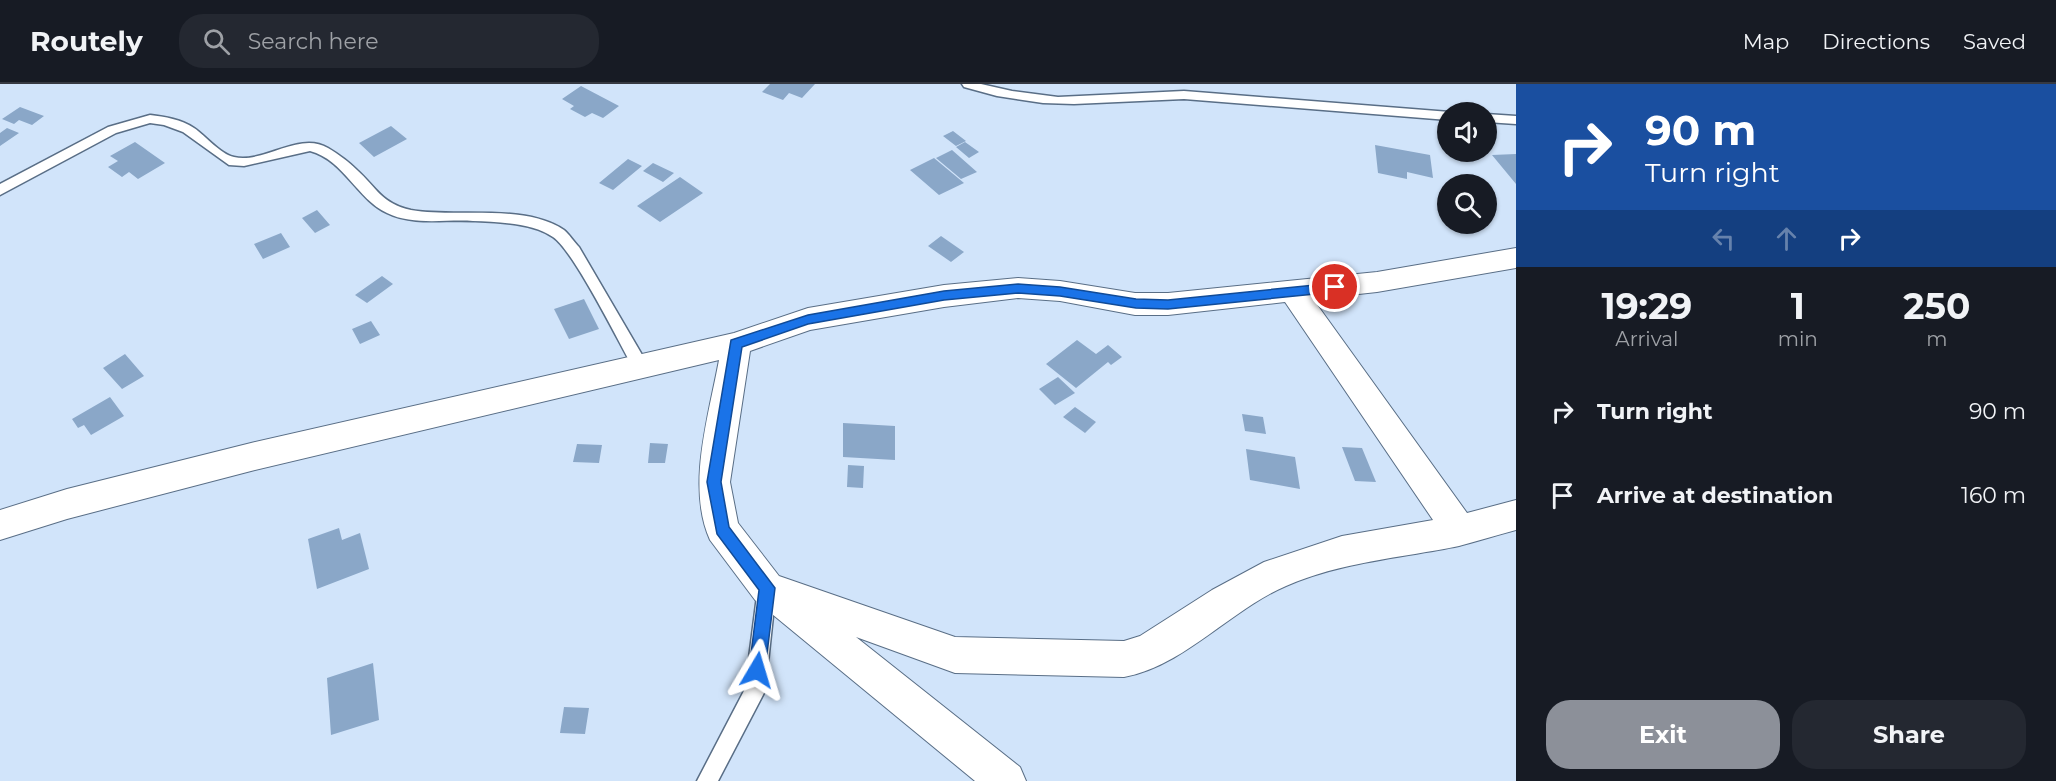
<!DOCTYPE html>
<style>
:root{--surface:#171b24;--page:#242831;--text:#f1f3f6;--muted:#9ea1a6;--line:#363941;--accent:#8c9099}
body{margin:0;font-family:Montserrat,sans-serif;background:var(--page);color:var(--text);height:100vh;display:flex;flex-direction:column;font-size:22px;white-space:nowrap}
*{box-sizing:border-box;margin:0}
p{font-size:20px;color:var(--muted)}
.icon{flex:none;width:33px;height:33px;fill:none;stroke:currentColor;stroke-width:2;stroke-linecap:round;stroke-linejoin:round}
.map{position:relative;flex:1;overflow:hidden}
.details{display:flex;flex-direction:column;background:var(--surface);width:540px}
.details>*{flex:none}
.banner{background:#1a4fa0;color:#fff;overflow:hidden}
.tools{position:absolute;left:1437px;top:18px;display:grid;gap:12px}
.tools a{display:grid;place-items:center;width:60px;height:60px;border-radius:50%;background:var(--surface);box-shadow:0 2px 4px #0004;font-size:30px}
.pin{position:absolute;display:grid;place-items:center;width:51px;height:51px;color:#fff;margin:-26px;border:3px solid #fff;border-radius:50%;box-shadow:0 2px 6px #0007}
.me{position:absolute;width:66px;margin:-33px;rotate:7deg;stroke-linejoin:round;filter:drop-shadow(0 0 4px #0008)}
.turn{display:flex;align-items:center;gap:21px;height:126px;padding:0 30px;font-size:27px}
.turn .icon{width:78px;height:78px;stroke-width:2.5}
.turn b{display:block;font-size:42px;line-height:51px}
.lanes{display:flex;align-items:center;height:57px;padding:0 30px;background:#0003;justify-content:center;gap:30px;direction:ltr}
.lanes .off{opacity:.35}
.eta{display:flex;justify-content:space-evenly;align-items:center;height:102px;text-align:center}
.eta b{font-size:36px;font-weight:700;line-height:42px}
.primary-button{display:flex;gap:12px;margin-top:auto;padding:12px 30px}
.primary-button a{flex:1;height:69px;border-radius:24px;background:var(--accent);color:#fff;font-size:24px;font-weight:700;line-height:69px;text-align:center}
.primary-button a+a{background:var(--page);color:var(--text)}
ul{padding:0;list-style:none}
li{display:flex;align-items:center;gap:18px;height:84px;padding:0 30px}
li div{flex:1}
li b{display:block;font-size:22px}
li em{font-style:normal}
header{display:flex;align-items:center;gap:36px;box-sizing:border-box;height:84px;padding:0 30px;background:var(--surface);border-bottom:2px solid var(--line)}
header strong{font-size:28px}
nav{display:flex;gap:33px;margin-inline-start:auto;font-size:21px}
.search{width:420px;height:54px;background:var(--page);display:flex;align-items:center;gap:15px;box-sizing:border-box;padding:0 21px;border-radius:24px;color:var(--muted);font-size:22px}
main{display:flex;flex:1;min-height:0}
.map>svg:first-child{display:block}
.building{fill:#8aa7c8}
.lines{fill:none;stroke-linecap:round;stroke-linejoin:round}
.service-casing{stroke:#596e86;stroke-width:3}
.minor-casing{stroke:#596e86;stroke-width:2}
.service{fill:#fff;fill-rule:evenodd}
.minor{fill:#fff;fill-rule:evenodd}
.route{fill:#1a73e8;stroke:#114b97;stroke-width:1.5}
</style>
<header>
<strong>Routely</strong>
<div class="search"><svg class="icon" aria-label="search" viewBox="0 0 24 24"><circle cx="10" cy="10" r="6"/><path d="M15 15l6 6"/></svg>Search here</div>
<nav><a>Map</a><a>Directions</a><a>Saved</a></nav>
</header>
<main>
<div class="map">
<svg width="1516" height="697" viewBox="0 0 1516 697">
<rect width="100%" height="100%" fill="#d1e4fa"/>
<path class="building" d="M770 0H815L802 14 789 9 783 16 762 8Z
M581 2 619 22 603 34 592 29 585 33 570 25 574 22 562 15Z
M20 23 44 32 32 41 19 36 14 40 2 35Z
M391 42 407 55 374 73 359 59Z
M7 44 19 49 0 62V49Z
M953 47 966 57 956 62 943 52Z
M135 58 165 79 138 95 129 88 122 93 108 83 118 77 110 72Z
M965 58 979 68 969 74 956 63Z
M1375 61 1430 71 1433 94 1407 88V95L1378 89Z
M952 66 977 88 961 95 936 74Z
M1516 70V100L1492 71Z
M934 74 964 99 939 111 910 86Z
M628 75 642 82 613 106 599 99Z
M653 79 674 89 663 98 643 87Z
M680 93 703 109 660 138 637 122Z
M317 126 330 141 315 149 302 134Z
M281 149 290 163 263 175 254 160Z
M941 152 964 168 951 178 928 162Z
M382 192 393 200 367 219 355 211Z
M584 215 599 245 569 255 554 225Z
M371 237 380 251 360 260 352 245Z
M1077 256 1096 270 1108 261 1122 273 1111 281 1108 278 1076 304 1046 280Z
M125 270 144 292 122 305 103 284Z
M1058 293 1075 309 1055 321 1039 305Z
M110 313 124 332 91 351 84 341 78 344 72 335Z
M1075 323 1096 338 1085 349 1063 333Z
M1242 330 1263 333 1266 350 1245 347Z
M843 339 895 342V376L843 373Z
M650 359 668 360 665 379H648Z
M577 360 602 361 599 379 573 378Z
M1342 363 1362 364 1376 398 1355 397Z
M1246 365 1295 373 1300 405 1250 396Z
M848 381 864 382 863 404 847 403Z
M339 444 342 456 360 449 369 485 317 505 308 455Z
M373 579 379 636 331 651 327 594Z
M564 623 589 624 585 650 560 649Z"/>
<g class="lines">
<g class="service-casing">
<path id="service" d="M962 0H981L1012 7 1058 13 1184 7 1450 28H1448V36L1184 15 1074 20 1043 19 997 12 964 3Z
M1486 30 1516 32V40L1486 38Z
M150 31C165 33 181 35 194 44 206 52 220 70 234 73 264 80 299 47 328 64 338 70 349 78 357 86 376 103 382 120 411 126 455 134 524 119 564 146 569 150 574 158 579 163L648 281 646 285 640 287 634 285C619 259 574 167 553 153 533 139 498 138 473 137 446 135 413 142 387 129 357 115 344 76 310 67L244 82 229 81 183 48 164 41 150 39 116 49 0 111V100L108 43Z
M767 495 774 498 776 504 765 607 718 697H697L745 605 758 504 760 498Z"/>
</g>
<g class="minor-casing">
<path id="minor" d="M1516 164V184L1377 208 1313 215 1467 429 1516 416V446C1497 451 1478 457 1459 462 1401 474 1340 478 1286 502 1230 526 1184 582 1124 593L955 589 856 553 1020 683 1026 697H975L755 516 710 456C686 403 709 331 719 276L251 387 67 435 0 456V426L67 405 251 359 734 249 808 224 944 201 1018 194 1060 197 1135 209H1168L1377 188ZM1018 214 1060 217 1135 231H1168L1285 218 1433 436 1342 452 1264 478 1212 506 1140 552 1124 557 955 553 779 492 738 439 730 398 750 267 810 246 944 223Z"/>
</g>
<use href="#service" class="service"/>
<use href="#minor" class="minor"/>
</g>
<path class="route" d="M1335 199 1341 203 1335 208 1168 225 1136 224 1060 212 1018 209 944 216 808 240 742 263 721 398 729 443 775 504 765 586 763 592 757 594 751 592 749 586 759 506 717 450 707 398 731 256 808 231 944 207 1018 200 1060 203 1136 215 1168 216Z"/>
</svg>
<div class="tools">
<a><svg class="icon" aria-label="sound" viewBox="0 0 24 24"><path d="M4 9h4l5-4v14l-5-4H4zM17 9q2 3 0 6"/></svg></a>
<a><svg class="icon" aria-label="search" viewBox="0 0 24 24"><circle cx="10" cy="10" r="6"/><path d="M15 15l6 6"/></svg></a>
</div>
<div class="pin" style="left:1335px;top:203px;background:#d93025"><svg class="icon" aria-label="arrive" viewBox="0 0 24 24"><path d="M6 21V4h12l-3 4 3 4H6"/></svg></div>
<svg class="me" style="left:757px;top:586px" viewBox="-20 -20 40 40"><path d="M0-17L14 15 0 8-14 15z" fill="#1a73e8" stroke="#fff" stroke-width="4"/></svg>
</div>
<section class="details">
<div class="banner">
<div class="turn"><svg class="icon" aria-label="right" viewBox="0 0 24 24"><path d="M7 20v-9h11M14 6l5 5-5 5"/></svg><div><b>90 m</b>Turn right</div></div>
<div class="lanes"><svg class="icon off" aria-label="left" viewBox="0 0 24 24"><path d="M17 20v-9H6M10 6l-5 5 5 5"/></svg><svg class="icon off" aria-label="ahead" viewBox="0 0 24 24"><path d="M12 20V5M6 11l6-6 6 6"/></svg><svg class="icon" aria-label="right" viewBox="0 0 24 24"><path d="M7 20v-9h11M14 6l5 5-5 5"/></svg></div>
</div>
<div class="eta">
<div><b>19:29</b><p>Arrival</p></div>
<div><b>1</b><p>min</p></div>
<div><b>250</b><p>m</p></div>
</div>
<ul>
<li><svg class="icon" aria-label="right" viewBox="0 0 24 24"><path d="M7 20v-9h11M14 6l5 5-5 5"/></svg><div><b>Turn right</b></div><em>90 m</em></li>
<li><svg class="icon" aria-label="arrive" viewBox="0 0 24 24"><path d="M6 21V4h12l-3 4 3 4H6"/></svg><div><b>Arrive at destination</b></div><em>160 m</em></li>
</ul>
<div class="primary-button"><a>Exit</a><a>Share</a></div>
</section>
</main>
